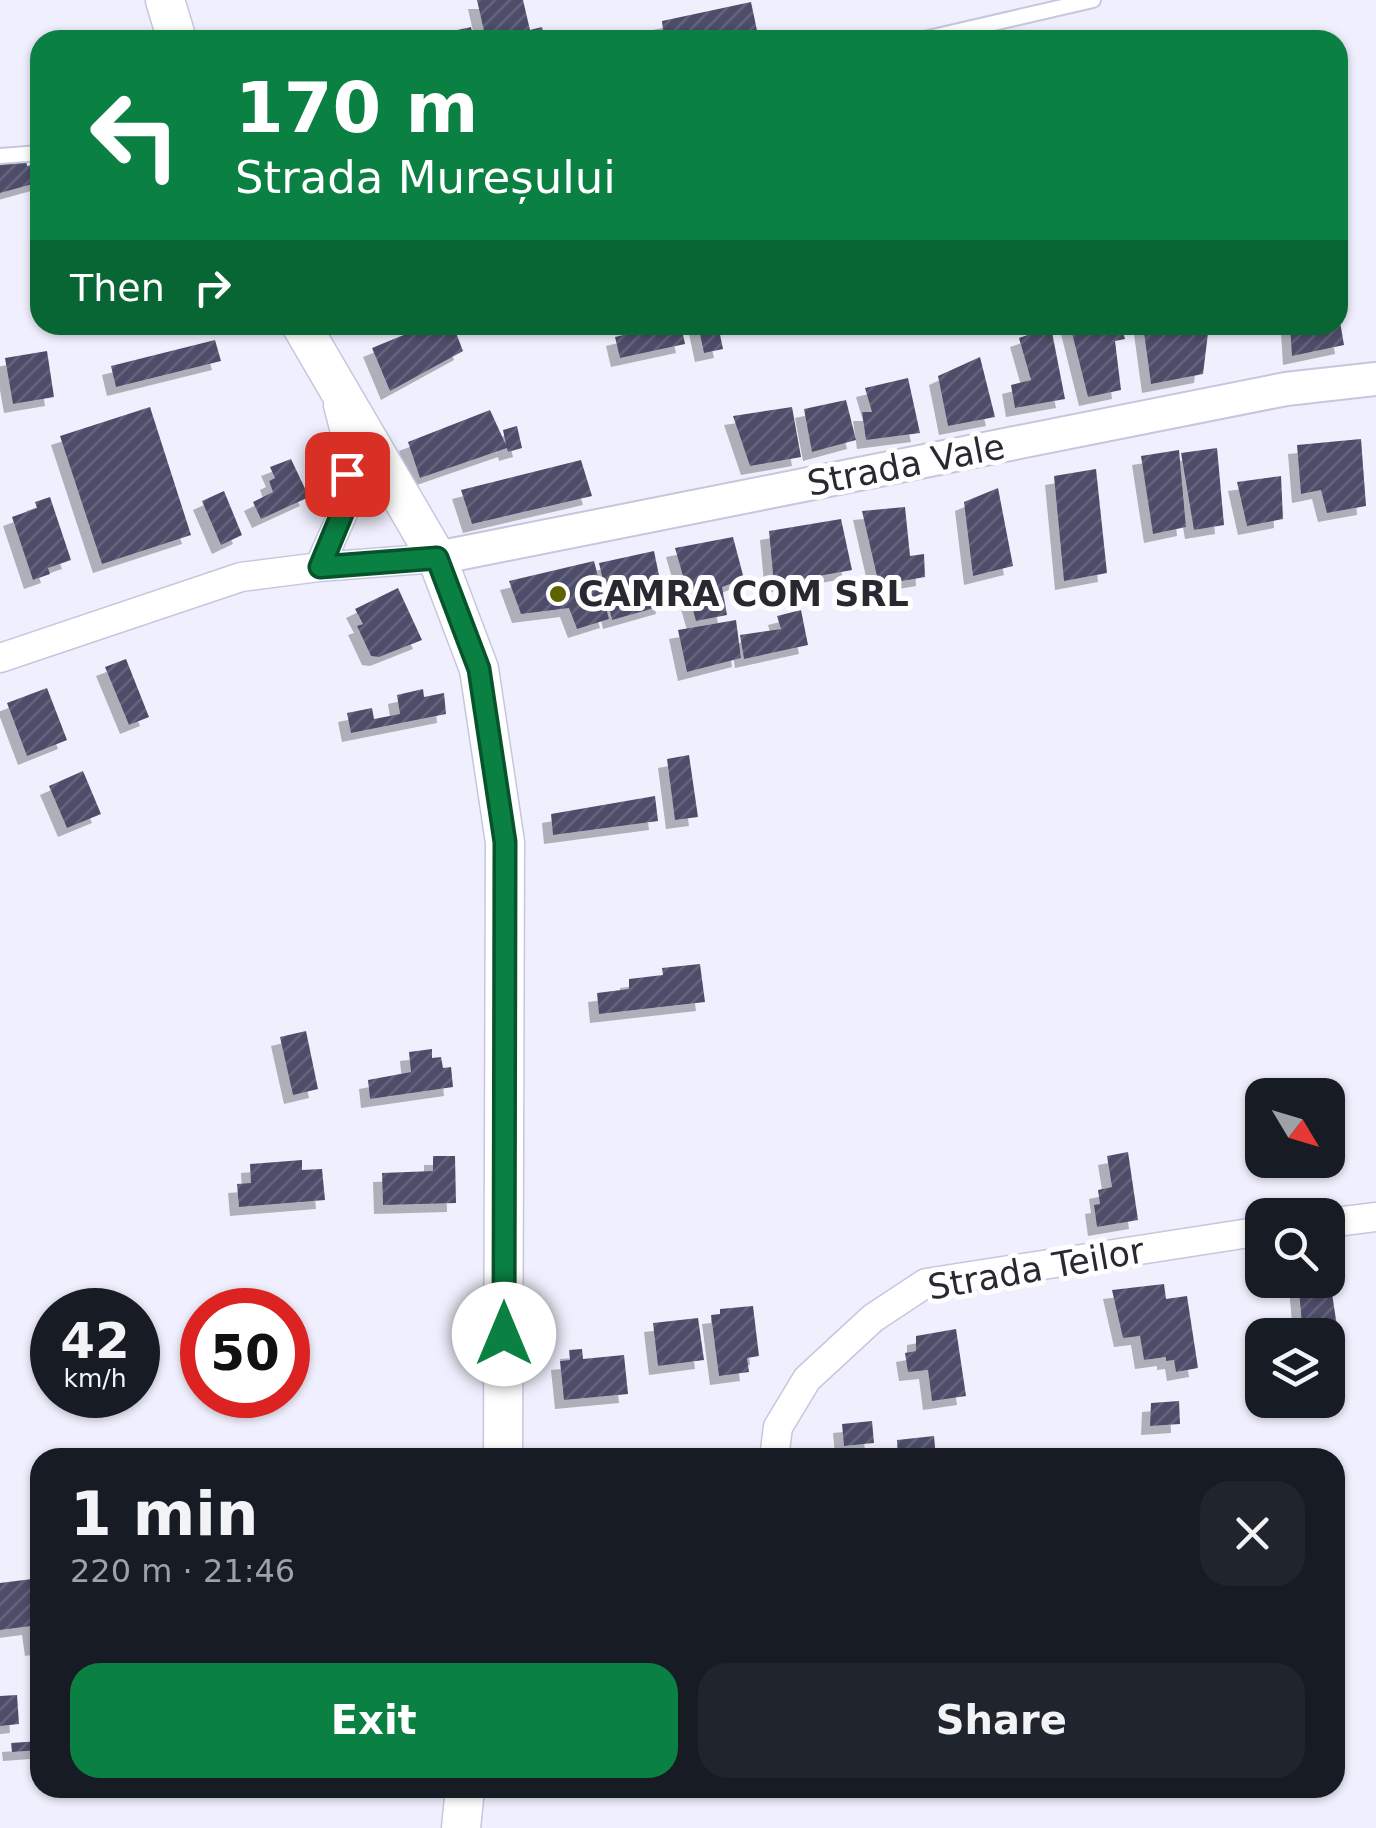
<!DOCTYPE html>
<meta charset="utf-8">
<style>
:root{--surface:#171b24;--page:#20242c;--text:#f1f3f6;--muted:#9ea1a6;--accent:#0b8043}
body{margin:0;font-family:"DejaVu Sans",sans-serif;background:var(--page);color:var(--text);height:100vh;display:flex;flex-direction:column;font-size:38px;white-space:nowrap}
*{box-sizing:border-box;margin:0}
p{font-size:32px;color:var(--muted)}
.icon{flex:none;width:55px;height:55px;fill:none;stroke:currentColor;stroke-width:2;stroke-linecap:round;stroke-linejoin:round}
.map{position:relative;flex:1;overflow:hidden}
.side{position:absolute;left:30px;top:1448px;width:1315px;height:350px;display:flex;flex-direction:column;background:var(--surface);border-radius:30px;box-shadow:0 2px 8px #0004}
.side>*{flex:none}
.banner{position:absolute;left:30px;top:30px;width:1318px;height:305px;border-radius:30px;box-shadow:0 2px 8px #0004;background:#0b8043;color:#fff;overflow:hidden}
.needle{width:65px;rotate:128deg}
.controls{position:absolute;left:1245px;top:1078px;display:grid;gap:20px}
.controls a{display:grid;place-items:center;width:100px;height:100px;border-radius:20px;background:var(--surface);box-shadow:0 2px 8px #0004;font-size:50px}
.speed{position:absolute;left:30px;top:1288px;display:flex;gap:20px;font-size:50px;font-weight:700;text-align:center}
.speed>*{display:grid;place-content:center;width:130px;height:130px;border-radius:50%;background:var(--surface);box-shadow:0 2px 8px #0004;line-height:1}
.speed small{font-size:25px;font-weight:400}
.speed .limit{border:15px solid #d22;background:#fff;color:#111}
.pin{position:absolute;display:grid;place-items:center;width:85px;height:85px;color:#fff;margin:-42px;border-radius:20px;box-shadow:0 5px 15px #0006}
.me{position:absolute;width:110px;margin:-55px;rotate:0deg;stroke-linejoin:round;filter:drop-shadow(0 0 8px #0008)}
.turn{display:flex;align-items:center;gap:35px;height:210px;padding:0 40px;font-size:45px}
.turn .icon{width:130px;height:130px;stroke-width:2.5}
.turn b{display:block;font-size:70px;line-height:85px}
.then{display:flex;align-items:center;height:95px;padding:0 40px;background:#0003;gap:20px;font-size:38px}
.round{display:grid;place-items:center;flex:none;width:105px;height:105px;border-radius:30px;background:var(--page)}
.headline{display:flex;align-items:center;justify-content:space-between;height:170px;padding:0 40px}
h1{font-size:60px;font-weight:700;line-height:75px}
.action{display:flex;gap:20px;margin-top:auto;padding:20px 40px}
.action a{flex:1;height:115px;border-radius:30px;background:var(--accent);color:#fff;font-size:40px;font-weight:700;line-height:115px;text-align:center}
.action a+a{background:var(--page);color:var(--text)}
.map>svg:first-child{display:block}
.building{fill:url(#building-hatch);filter:url(#shadow)}
.lines{fill:none;stroke-linecap:round;stroke-linejoin:round}
.service-casing{stroke:#c6c7de;stroke-width:18}
.minor-casing{stroke:#c6c7de;stroke-width:31}
.tertiary-casing{stroke:#c6c7de;stroke-width:36}
.secondary-casing{stroke:#c6c7de;stroke-width:41}
.service{stroke:#fff;stroke-width:14}
.minor{stroke:#fff;stroke-width:28}
.tertiary{stroke:#fff;stroke-width:32}
.secondary{stroke:#fff;stroke-width:38}
.route-casing{stroke:#07532c;stroke-width:25}
.route{stroke:#0b8043;stroke-width:18}
.poi-dot{fill:#5c6300;stroke:#fefefe;stroke-width:4}
.labels{text-anchor:middle;stroke-width:10;stroke-linejoin:round;paint-order:stroke}
.street-label{font-size:35px;fill:#282831;stroke:#fefefe}
.poi-label{font-size:35px;font-weight:bold;fill:#282831;stroke:#fefefe;text-anchor:start}
</style>
<div class="map">
<svg width="1376" height="1828" viewBox="0 0 1376 1828">
<defs>
<pattern id="building-hatch" width="6" height="6" patternUnits="userSpaceOnUse" patternTransform="scale(2.5)"><rect width="6" height="6" fill="#4d4d6a"/><path d="M-1 1l2-2M0 6l6-6M5 7l2-2" fill="none" stroke="#64647b"/></pattern>
<filter id="shadow"><feDropShadow dx="-9" dy="9" stdDeviation="0" flood-color="#0004"/></filter>
</defs>
<rect width="100%" height="100%" fill="#efeffd"/>
<path class="building" d="M477 0H523L530 30 542 27 545 40H486Z
M751 2 759 40H664L662 21Z
M471 27 474 40H431L430 36Z
M26 160 27 166 40 163V182L0 193V165Z
M1338 310 1344 345 1292 356 1290 325H1338Z
M428 325H453L463 351 390 391 372 348Z
M639 325H681L685 344 620 358 615 337 640 331Z
M698 325H718L723 349 704 353Z
M1070 325H1121L1125 339 1115 341 1121 390 1088 397Z
M1143 325H1209L1203 374 1151 384Z
M1051 327 1065 399 1015 408 1011 385 1031 380 1019 338Z
M215 340 221 361 116 387 111 366Z
M47 351 54 397 13 404 5 358Z
M980 357 995 417 948 426 938 376Z
M908 378 920 433 866 440 862 412H872L865 388Z
M846 400 856 440 812 452 804 409Z
M150 407 191 535 102 564 60 436Z
M792 407 801 457 750 466 733 416Z
M490 410 506 445 503 430 517 426 522 448 508 452 507 448 420 478 408 442Z
M1361 439 1366 506 1327 513 1321 490 1301 494 1297 445Z
M1217 448 1224 525 1194 530 1181 453Z
M1179 450 1186 527 1153 534 1141 456Z
M291 459 309 497 261 519 253 502 273 492 269 481 275 478 270 467Z
M581 460 592 496 472 524 461 490Z
M1096 469 1107 573 1064 581 1054 476Z
M1281 476 1283 519 1247 526 1237 482Z
M998 488 1013 566 973 576 964 502Z
M224 491 242 535 221 545 202 501Z
M50 497 71 560 48 568 50 574 33 580 12 517 37 508 35 502Z
M905 507 910 556 924 554 925 577 879 585 862 511Z
M841 519 852 570 774 584 769 531Z
M733 537 744 579 722 587 727 615 696 621 675 548Z
M654 551 665 605 612 620 599 563Z
M594 561 609 619 577 629 569 608 521 614 509 581Z
M398 588 422 640 379 657 371 656 357 626 363 624 355 609Z
M801 610 808 645 744 659 740 635 781 629 777 616Z
M736 620 741 658 687 672 678 630Z
M126 659 149 717 129 725 105 667Z
M47 688 67 740 27 756 7 703Z
M423 689 424 697 444 693 446 714 351 733 347 713 372 708 374 719 400 714 397 695Z
M689 755 698 817 675 820 667 759Z
M83 771 101 814 67 828 49 786Z
M655 796 658 821 553 835 551 814Z
M700 964 705 1002 599 1014 597 993 629 989V979L663 975 662 968Z
M306 1031 318 1089 293 1095 280 1037Z
M432 1049V1058L441 1057 443 1068 451 1067 453 1087 370 1099 368 1080 411 1072 409 1052Z
M1128 1152 1138 1220 1097 1227 1094 1205 1100 1204 1098 1190 1112 1187 1107 1156Z
M433 1156H455L456 1203 383 1205 382 1173 433 1171Z
M302 1160V1170L322 1169 325 1200 239 1207 237 1184 251 1183 250 1164Z
M1298 1280H1330L1344 1373 1328 1376V1335H1303Z
M1164 1284 1166 1299 1187 1296 1198 1368 1176 1372 1174 1360 1166 1361V1357L1144 1360 1140 1336 1123 1338 1112 1290Z
M753 1306 759 1356 747 1358 749 1372 719 1376 711 1315 720 1314V1309Z
M698 1318 704 1360 658 1366 653 1323Z
M956 1329 966 1396 932 1401 928 1370 908 1372 905 1353 916 1351V1336Z
M582 1349 583 1359 624 1355 628 1394 564 1400 560 1361 570 1360 569 1350Z
M1179 1401 1180 1424 1150 1426 1151 1403Z
M872 1421 874 1443 844 1446 842 1424Z
M934 1436 936 1458H898L897 1440Z
M40 1578V1646L34 1647 31 1626 0 1630V1583Z
M17 1695 19 1724 0 1726V1696Z
M40 1741V1750L12 1752 11 1743Z"/>
<g class="lines">
<g class="service-casing">
<path id="service" d="M920 40 1093 0
M0 156 40 153"/>
</g>
<g class="minor-casing">
<path id="minor" d="M319 567 347 504 348 444 338 405
M0 658 241 577 319 567 437 558
M1328 1223 1376 1217
M774 1458 778 1427 807 1379 873 1318 926 1283 1262 1231"/>
</g>
<g class="tertiary-casing">
<path id="tertiary" d="M437 558 1286 389 1376 379"/>
</g>
<g class="secondary-casing">
<path id="secondary" d="M165 0 177 40
M301 325 437 558 479 669 505 842 503 1458
M461 1828 465 1788"/>
</g>
<use href="#service" class="service"/>
<use href="#minor" class="minor"/>
<use href="#tertiary" class="tertiary"/>
<use href="#secondary" class="secondary"/>
</g>
<g class="lines">
<g class="route-casing">
<path id="route" d="M347 474 346 504 320 567 437 558 479 669 505 842 504 1334"/>
</g>
<use href="#route" class="route"/>
</g>
<circle class="poi-dot" cx="558" cy="594" r="10"/>
<g class="labels">
<g class="street-label">
<text transform="translate(906 465) rotate(-11)" y="12">Strada Vale</text>
<text transform="translate(1036 1269) rotate(-10)" y="12">Strada Teilor</text>
</g>
<g class="poi-label">
<text x="578" y="606">CAMRA COM SRL</text>
</g>
</g>
</svg>
<div class="controls">
<a><svg class="needle" viewBox="-14 -14 28 28"><path d="M0-13l5 13h-10z" fill="#e53935"/><path d="M0 13l5-13h-10z" fill="#9ea1a6"/></svg></a>
<a><svg class="icon" aria-label="search" viewBox="0 0 24 24"><circle cx="10" cy="10" r="6"/><path d="M15 15l6 6"/></svg></a>
<a><svg class="icon" aria-label="layers" viewBox="0 0 24 24"><path d="M12 4l9 5-9 5-9-5zM3 14l9 5 9-5"/></svg></a>
</div>
<div class="speed"><div>42<small>km/h</small></div><div class="limit">50</div></div>
<div class="pin" style="left:347px;top:474px;background:#d93025"><svg class="icon" aria-label="arrive" viewBox="0 0 24 24"><path d="M6 21V4h12l-3 4 3 4H6"/></svg></div>
<svg class="me" style="left:504px;top:1334px" viewBox="-20 -20 40 40"><circle r="19" fill="#fff"/><path d="M0-13L10 11 0 6-10 11z" fill="#0b8043"/></svg>
<div class="banner">
<div class="turn"><svg class="icon" aria-label="left" viewBox="0 0 24 24"><path d="M17 20v-9H6M10 6l-5 5 5 5"/></svg><div><b>170 m</b>Strada Mureșului</div></div>
<div class="then">Then<svg class="icon" aria-label="right" viewBox="0 0 24 24"><path d="M7 20v-9h11M14 6l5 5-5 5"/></svg></div>
</div>
<section class="side">
<div class="headline"><div><h1>1 min</h1><p>220 m · 21:46</p></div><a class="round"><svg class="icon" aria-label="close" viewBox="0 0 24 24"><path d="M6 6l12 12M18 6L6 18"/></svg></a></div>
<div class="action"><a>Exit</a><a>Share</a></div>
</section>
</div>
